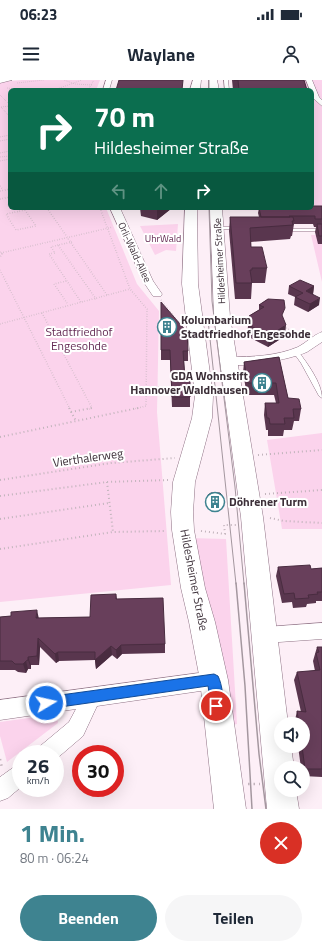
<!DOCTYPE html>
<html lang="de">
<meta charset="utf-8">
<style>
:root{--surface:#fff;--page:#f6f6f7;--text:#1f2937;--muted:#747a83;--accent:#3e8390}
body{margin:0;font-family:"Titillium Web",sans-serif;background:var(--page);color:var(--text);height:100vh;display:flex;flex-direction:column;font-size:15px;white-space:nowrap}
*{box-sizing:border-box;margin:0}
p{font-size:13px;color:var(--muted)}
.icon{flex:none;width:22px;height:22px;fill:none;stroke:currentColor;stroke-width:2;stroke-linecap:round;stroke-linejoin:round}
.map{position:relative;height:729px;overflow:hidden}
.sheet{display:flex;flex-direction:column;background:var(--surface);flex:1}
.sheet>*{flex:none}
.guide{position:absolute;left:8px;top:8px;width:306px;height:122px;border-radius:6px;box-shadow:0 4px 16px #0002;background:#0b6e4f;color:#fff;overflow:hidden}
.tools{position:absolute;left:274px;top:637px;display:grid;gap:8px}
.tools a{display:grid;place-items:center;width:36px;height:36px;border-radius:50%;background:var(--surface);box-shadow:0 4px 16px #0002;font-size:20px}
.speed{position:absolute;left:12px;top:665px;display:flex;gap:8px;font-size:20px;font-weight:700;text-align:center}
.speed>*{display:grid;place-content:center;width:52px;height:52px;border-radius:50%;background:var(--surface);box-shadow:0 4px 16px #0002;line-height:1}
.speed small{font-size:10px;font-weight:400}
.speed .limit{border:6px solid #d22;background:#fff;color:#111}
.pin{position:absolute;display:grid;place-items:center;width:34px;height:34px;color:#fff;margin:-17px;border:2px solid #fff;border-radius:50%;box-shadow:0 1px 4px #0007}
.me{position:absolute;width:44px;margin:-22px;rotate:81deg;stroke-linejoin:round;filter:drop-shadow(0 0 3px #0008)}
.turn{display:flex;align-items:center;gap:14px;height:84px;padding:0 20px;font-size:18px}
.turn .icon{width:52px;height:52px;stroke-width:2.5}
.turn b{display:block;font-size:28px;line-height:34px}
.lanes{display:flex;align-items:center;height:38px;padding:0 20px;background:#0003;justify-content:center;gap:20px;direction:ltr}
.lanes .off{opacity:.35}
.round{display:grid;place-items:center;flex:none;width:42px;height:42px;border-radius:21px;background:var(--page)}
.head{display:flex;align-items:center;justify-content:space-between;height:68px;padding:0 20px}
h1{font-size:24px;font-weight:700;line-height:30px;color:var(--accent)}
.cta{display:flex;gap:8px;margin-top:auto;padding:8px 20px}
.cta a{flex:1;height:46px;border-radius:24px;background:var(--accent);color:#fff;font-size:16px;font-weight:700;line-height:46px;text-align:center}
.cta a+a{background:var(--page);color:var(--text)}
.status{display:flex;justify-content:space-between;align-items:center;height:28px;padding:0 20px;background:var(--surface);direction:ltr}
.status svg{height:11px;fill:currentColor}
header{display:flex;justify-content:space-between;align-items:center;height:52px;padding:0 20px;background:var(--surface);font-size:18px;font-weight:700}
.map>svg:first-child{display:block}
.green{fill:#fbd3ec}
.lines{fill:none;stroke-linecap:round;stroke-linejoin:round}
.lane-casing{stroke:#8f7285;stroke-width:1}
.street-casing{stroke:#8f7285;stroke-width:1}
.secondary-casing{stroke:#8f7285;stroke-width:1}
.path-far3{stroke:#c2b4bc;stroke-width:1;stroke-dasharray:0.5 1.5;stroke-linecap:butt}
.path-far2{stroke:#c2b4bc;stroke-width:1.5;stroke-dasharray:0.5 2;stroke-linecap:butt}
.path-far1{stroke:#c2b4bc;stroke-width:2;stroke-dasharray:1 3;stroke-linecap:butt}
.path{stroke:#c2b4bc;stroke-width:2.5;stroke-dasharray:1.5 4;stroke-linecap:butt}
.lane{fill:#fff;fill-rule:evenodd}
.street{fill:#fff;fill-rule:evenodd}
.secondary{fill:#fff;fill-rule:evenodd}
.tram-far1{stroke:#a4979f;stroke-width:1}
.tram{stroke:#a4979f;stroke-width:1.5}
.wall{fill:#59364e}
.shaded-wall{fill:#492c40}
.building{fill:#683f5b;stroke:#492c40}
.route{fill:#1a73e8;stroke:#114b97}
.labels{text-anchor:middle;stroke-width:4;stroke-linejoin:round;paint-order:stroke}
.far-park-label{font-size:10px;fill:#652c55;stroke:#fff}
.far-street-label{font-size:10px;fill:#3c2f38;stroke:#fff}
.poi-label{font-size:12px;font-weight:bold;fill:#3c2f38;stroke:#fff;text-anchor:start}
.park-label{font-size:12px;fill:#652c55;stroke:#fff}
.street-label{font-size:12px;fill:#3c2f38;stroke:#fff}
</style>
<div class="status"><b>06:23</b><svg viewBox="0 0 49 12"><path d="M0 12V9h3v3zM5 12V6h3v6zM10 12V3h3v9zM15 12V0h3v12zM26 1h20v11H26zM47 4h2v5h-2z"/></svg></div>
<header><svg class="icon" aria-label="menu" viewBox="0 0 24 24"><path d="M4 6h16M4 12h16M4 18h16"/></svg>Waylane<svg class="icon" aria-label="person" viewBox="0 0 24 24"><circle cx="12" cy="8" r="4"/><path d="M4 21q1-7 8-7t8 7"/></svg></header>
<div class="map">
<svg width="322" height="729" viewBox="0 0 322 729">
<rect width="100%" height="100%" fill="#fdeff7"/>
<path class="green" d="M23 0H100L96 10H10V128H106L137 204 159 231 157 332 171 505 0 522V2Z
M302 0H322V131L230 130V128H312V10H305Z
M178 144 176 171 166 170 155 175 140 146Z
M311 155H322V202Z
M322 353V449H282L267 360Z
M189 458 226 459 237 644 232 645Z
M57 634 58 643 7 682 0 656V642Z"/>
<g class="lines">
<g class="lane-casing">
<path id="lane" d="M224 0H228L229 10H225Z
M215 147H238L240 148 238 149H217L215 148Z
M282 149H322V151H282Z
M296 270 298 271C307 283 322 303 322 318L319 316 301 283 293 272Z"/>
</g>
<g class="street-casing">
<path id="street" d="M0 0H12L0 3Z
M106 0H112L109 10H103Z
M306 0H312L319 17 322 20V26L313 18 312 10H310Z
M110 128H120L153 201 162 214 161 216H153L143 201Z
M322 252V262C317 265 312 269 307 272 288 280 244 288 225 284L223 281 225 278 229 277C252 277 277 276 298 267 306 263 313 255 322 252Z
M322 543V559L265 563 259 561 256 555 259 549 265 547Z
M214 591 221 594 223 600 221 606 214 609 97 626 83 656 55 680V674H36L39 667 69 642 76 629 0 640V620Z
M21 684V707L8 718 0 721V697L14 687Z"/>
</g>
<g class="secondary-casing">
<path id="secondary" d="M193 0H201L200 10H190Z
M209 0H217L219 10H209Z
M185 128H197L198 204 213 316 212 338 195 402 193 432 194 450 205 508 215 542 228 600 246 729H214L200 600 189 542 181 508 172 450 171 432 173 402 192 338 195 316 182 204Z
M210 128H222L230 237 263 437 288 644H281V666H291L294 688H281V710H296L299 729H267L241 437 214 237Z"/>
</g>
<path class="path-far3" d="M64 0 75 4 92 5
M17 3 44 0
M7 8 22 10
M27 10H33
M54 10 82 0
M88 10 94 0
M0 15 10 25
M1 27 10 37
M1 27 10 26
M0 57 10 55
M0 61 10 59
M0 73 10 71
M0 77 10 76
M0 81 10 79"/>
<path class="path-far2" d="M0 106 3 110
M0 111 10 109
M0 119 10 117
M10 124H8L10 127
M47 128 107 215
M100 128 130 209 147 229 146 326 134 329
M25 130 36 146 16 150 6 134Z
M72 162 58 165 96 219
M58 165 51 167 55 173 49 174 81 222
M0 172 2 174 0 177
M1 173 113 147
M0 190 70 329
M66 201 54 204 67 223
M161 220 179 243
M42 233 92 328 89 329
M0 244 130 209
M286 248 303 256
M146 307H173"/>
<path class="path-far1" d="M69 328 76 341
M71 332 92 328
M0 357 138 328
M258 375 322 370
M0 400 111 383 175 378
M107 402 113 452
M265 414 322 410
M0 416 107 402 168 400
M270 438 284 441 322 443
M0 439 109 423
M201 451 225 454 224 445H237
M0 469 113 452 166 451"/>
<path class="path" d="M0 679 2 688
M248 704H260"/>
<use href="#lane" class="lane"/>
<use href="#street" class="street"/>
<use href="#secondary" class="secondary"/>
<path class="tram-far1" d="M209 0V10
M209 128 212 221 235 407 244 504
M208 240 236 504"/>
<path class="tram" d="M236 503 245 606 252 729
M244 503 259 674 266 729"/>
</g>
<path class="wall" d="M232 0H304L307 10H233Z
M322 126V164H318L315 152 316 147H314L313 144H294L292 156H291L290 159 251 162V167L267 188 265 203H252L251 219H235L229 151 230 137H259L258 133 259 128H312Z
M140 128H172L157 140 141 136Z
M289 206H314L313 214 319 225 308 232 294 225 295 217 288 214Z
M268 219 283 238 285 256 268 267 247 256 249 236 259 230V225Z
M161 222 188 271V281H184L185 299 190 317V327H172L170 280H161Z
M279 277 288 318 301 329 299 341H294L292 350H284L283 356H268V350H266L264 335 265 323H276L274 315H247L243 293 244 282Z
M208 415 223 417 222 424 220 427H213L208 423Z
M278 487 311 489 322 488V521H316V523L307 524 306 527 293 528 292 522 282 523 276 496Z
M116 514 117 519 165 564V573L122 574 117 579 112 575 96 589 95 580 59 581 56 583 40 567 39 585H31V589H28L26 593 18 592 15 590H0V537L11 536 39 538 90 537Z
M317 567H322V697L303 696V688H301L298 666H303V644H295V640L297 631 301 632 294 600 297 592 315 591 313 581Z"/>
<path class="shaded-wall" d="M157 128H172L157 140Z
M314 206 313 214 305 219 306 211Z
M320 218 319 225 308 232 310 224Z
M286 245 285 256 268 267 269 256Z
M223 420 222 424 220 427V422Z
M37 530 39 539 36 538Z
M38 558 40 567 39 585 37 576Z
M121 565 122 574 117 579 116 570Z
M111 566 112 575 96 589 95 580Z
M58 572 59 581 56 583 55 574Z
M28 577 31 585V589L28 580Z
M26 581 28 589 26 593 23 584Z"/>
<path class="building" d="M119 0H183L182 10H116Z
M234 0H304L307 10H239L238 0Z
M312 126H322V139H315V136H289L290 137H261L259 128H312Z
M230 137H293L294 141H292L293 145 250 148 251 167H262L267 188H252V190H250L252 203H236Z
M317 144H322V156H319Z
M300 200 314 206 306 211 320 218 310 224 295 217 303 213 289 206Z
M268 219 284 220 285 228 282 235 286 245 269 256 249 245V236L264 227 259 225Z
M161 222 187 252 188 271H183L185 299H190V317H172L170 270H161Z
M279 277 288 318 299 319 301 329H293L294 338H284L285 344H270L269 338H267L265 323H279L276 303H248L244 282Z
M211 413H220L223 417V420L220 422 213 423 208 419V415Z
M310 485 311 489 322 488V512H317L318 514 308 515 309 518 295 519 294 513 284 514 278 487Z
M116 514V519L163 518 165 564 121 565 116 570 111 566 95 580V572H58L55 574 38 558 37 576 28 577V580L26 581 23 584H15L12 581H0V537L11 536V532L37 530 36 538 90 537 91 515Z
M317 567H322V689H305L302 666H303V644H299L297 631 306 632 297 592 320 590 316 573 319 572Z"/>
<path class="route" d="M214 594 218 596C222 604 225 622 221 630L216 632 212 630 208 606 46 629 42 627 40 623 42 618 46 617Z"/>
<defs>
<g id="building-ring" transform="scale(1)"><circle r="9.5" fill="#fff" stroke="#3e8390" stroke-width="1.5"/><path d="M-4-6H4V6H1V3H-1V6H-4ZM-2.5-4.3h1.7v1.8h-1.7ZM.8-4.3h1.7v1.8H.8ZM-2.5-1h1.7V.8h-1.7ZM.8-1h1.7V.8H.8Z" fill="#3e8390"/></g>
</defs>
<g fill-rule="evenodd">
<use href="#building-ring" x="167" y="247"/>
<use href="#building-ring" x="262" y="303"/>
<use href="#building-ring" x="215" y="422"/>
</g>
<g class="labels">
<g class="far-park-label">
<text x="163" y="162">UhrWald</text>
</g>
<g class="far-street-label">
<text transform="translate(135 172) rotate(65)" y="4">Orli-Wald-Allee</text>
<text transform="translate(219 181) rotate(-93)" y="4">Hildesheimer Straße</text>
</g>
<g class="poi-label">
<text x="181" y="244">Kolumbarium<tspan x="181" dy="14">Stadtfriedhof Engesohde</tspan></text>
<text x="248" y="300" text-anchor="end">GDA Wohnstift<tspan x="248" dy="14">Hannover Waldhausen</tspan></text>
<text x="229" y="426">Döhrener Turm</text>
</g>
<g class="park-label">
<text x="79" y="256">Stadtfriedhof<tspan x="79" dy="14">Engesohde</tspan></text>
</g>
<g class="street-label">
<text transform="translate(88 378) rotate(-8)" y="4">Vierthalerweg</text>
<text transform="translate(194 500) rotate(79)" y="4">Hildesheimer Straße</text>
</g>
</g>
</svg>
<div class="tools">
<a><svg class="icon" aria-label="sound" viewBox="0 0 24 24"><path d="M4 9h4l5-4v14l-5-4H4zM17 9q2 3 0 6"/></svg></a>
<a><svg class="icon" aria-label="search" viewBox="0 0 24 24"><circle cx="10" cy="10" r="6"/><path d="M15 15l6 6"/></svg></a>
</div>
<div class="speed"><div>26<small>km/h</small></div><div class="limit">30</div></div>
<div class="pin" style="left:216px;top:626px;background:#d93025"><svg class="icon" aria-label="arrive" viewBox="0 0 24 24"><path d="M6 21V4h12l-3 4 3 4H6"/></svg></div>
<svg class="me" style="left:46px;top:623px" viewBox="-20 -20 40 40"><circle r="17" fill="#1a73e8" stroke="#fff" stroke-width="3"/><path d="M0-11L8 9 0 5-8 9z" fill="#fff"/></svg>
<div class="guide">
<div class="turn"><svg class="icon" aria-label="right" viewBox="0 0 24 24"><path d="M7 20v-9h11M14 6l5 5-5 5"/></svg><div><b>70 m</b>Hildesheimer Straße</div></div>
<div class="lanes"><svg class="icon off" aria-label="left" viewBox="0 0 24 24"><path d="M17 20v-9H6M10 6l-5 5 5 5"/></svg><svg class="icon off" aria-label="ahead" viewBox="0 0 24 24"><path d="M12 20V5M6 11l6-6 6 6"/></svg><svg class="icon" aria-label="right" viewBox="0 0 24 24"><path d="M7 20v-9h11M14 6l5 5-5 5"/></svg></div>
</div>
</div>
<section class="sheet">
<div class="head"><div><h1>1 Min.</h1><p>80 m · 06:24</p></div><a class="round" style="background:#d93025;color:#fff"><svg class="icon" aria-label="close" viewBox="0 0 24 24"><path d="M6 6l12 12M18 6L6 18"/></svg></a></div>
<div class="cta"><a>Beenden</a><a>Teilen</a></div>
</section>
